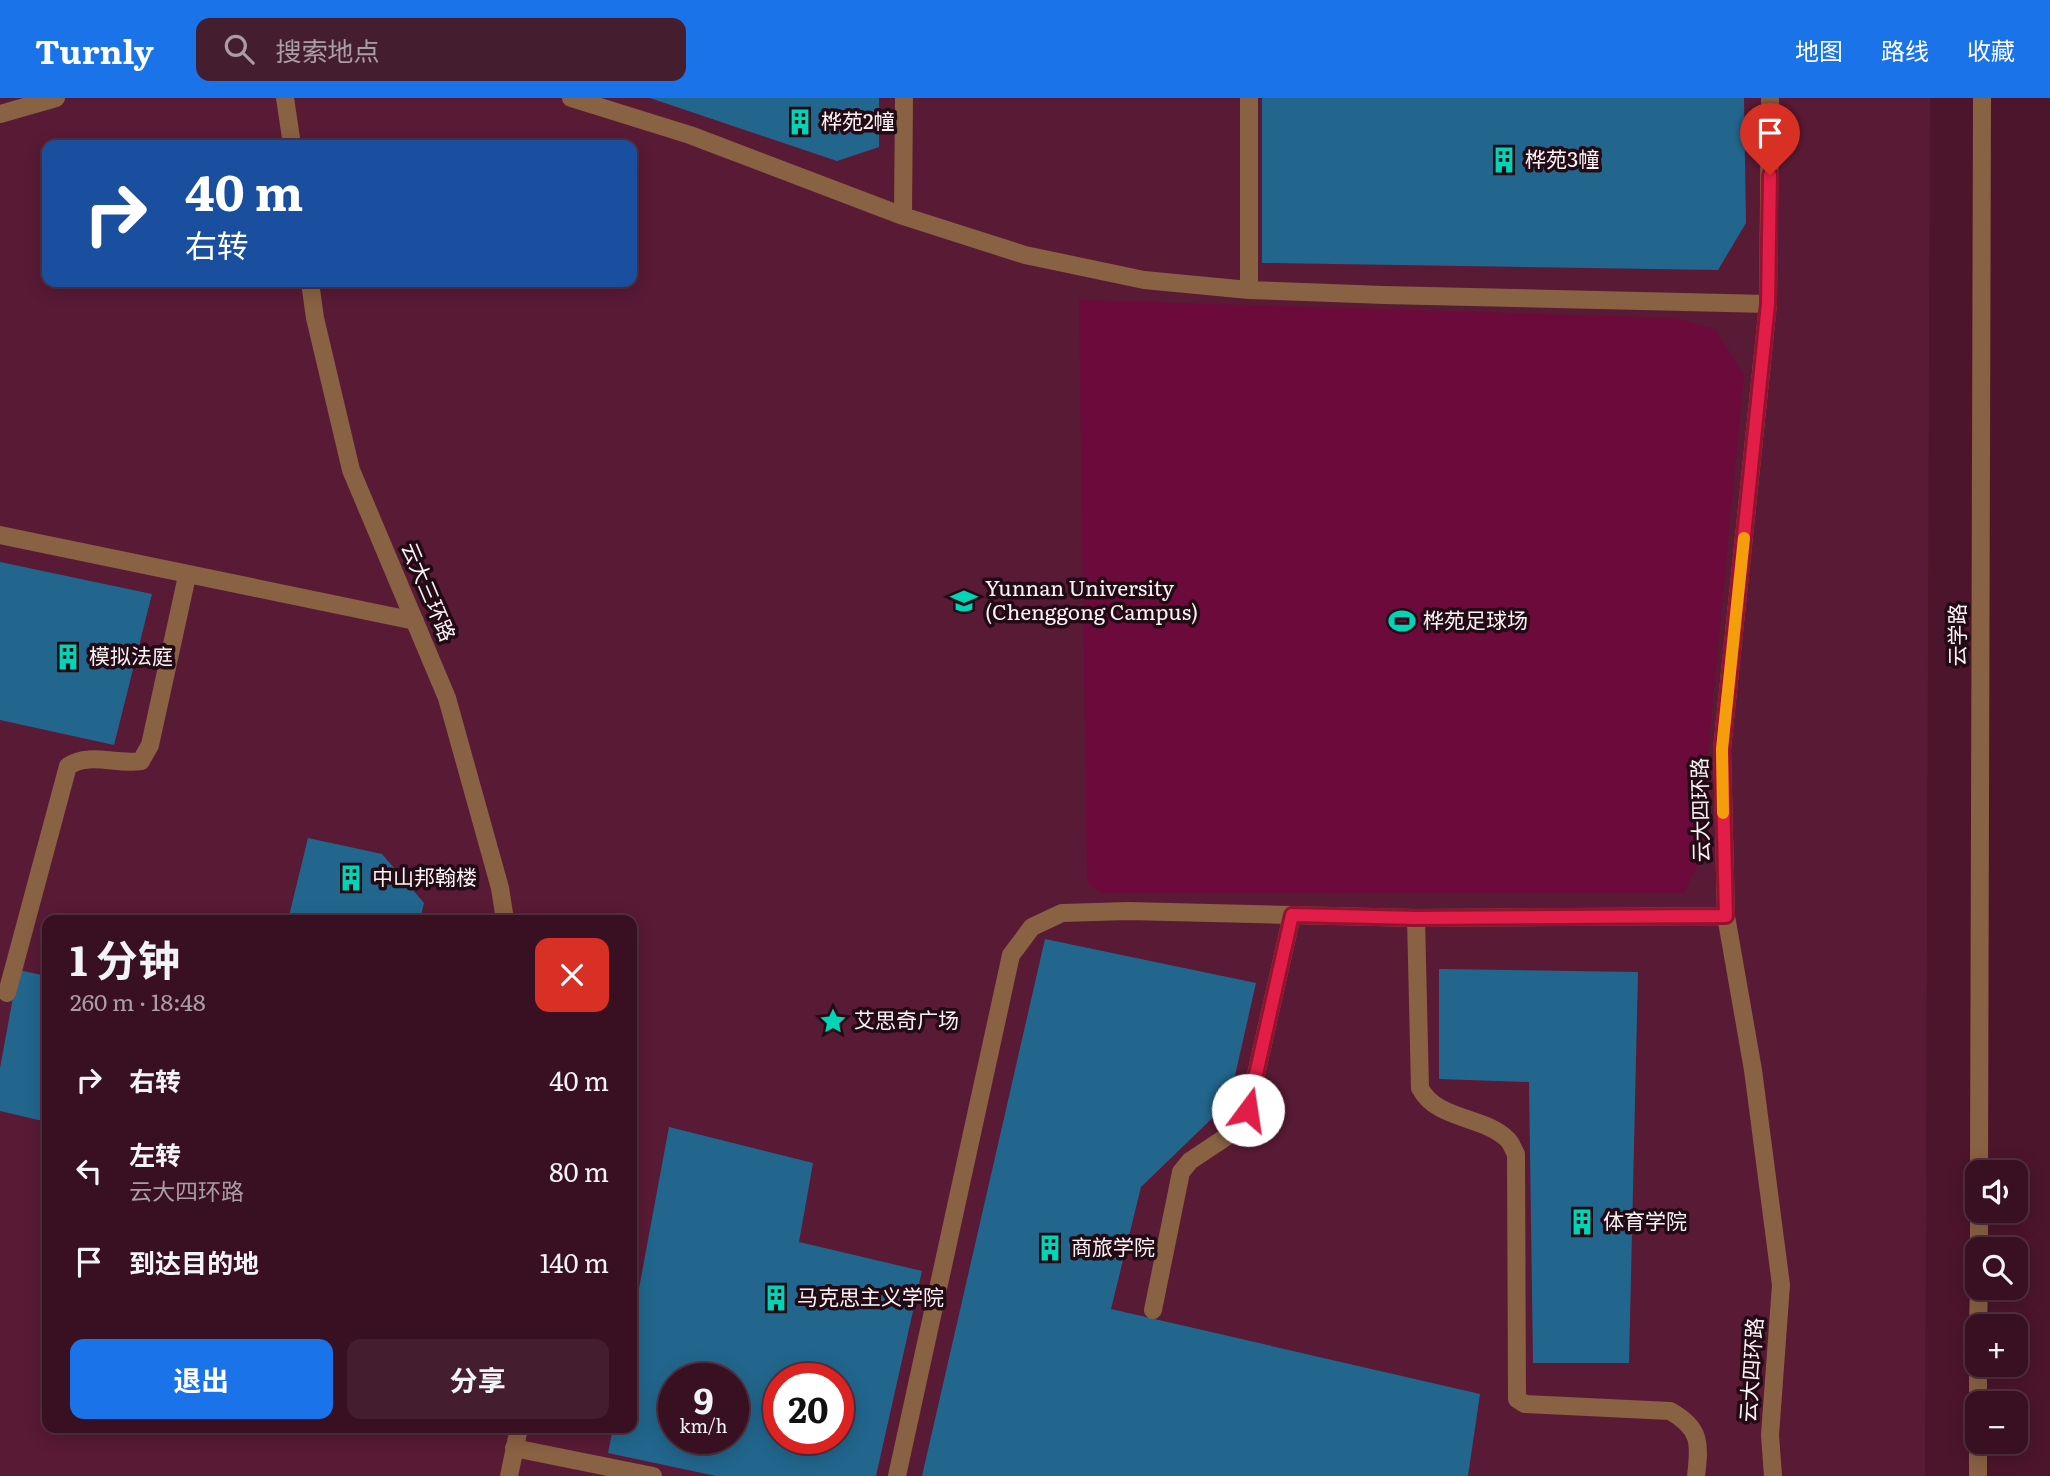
<!DOCTYPE html>
<html lang="zh">
<meta charset="utf-8">
<style>
:root{--surface:#391021;--page:#441e2e;--text:#f1f3f6;--muted:#ab9da5;--line:#53303f;--accent:#1a73e8}
body{margin:0;font-family:Literata,"Noto Sans SC",serif;background:var(--page);color:var(--text);height:100vh;display:flex;flex-direction:column;font-size:26px;white-space:nowrap}
*{box-sizing:border-box;margin:0}
p{font-size:23px;color:var(--muted)}
.icon{flex:none;width:38px;height:38px;fill:none;stroke:currentColor;stroke-width:2;stroke-linecap:round;stroke-linejoin:round}
.map{position:relative;flex:1;overflow:hidden}
.panel{position:absolute;left:42px;top:817px;width:595px;height:518px;display:flex;flex-direction:column;background:var(--surface);border-radius:14px;box-shadow:0 4px 18px #0003,0 0 0 2px var(--line)}
.panel>*{flex:none}
.top-card{position:absolute;left:42px;top:42px;width:595px;height:147px;border-radius:14px;box-shadow:0 4px 18px #0003,0 0 0 2px var(--line);background:#1a4fa0;color:#fff;overflow:hidden}
.controls{position:absolute;left:1965px;top:1062px;display:grid;gap:14px}
.controls a{display:grid;place-items:center;width:63px;height:63px;border-radius:14px;background:var(--surface);box-shadow:0 4px 18px #0003,0 0 0 2px var(--line);font-size:35px}
.speed{position:absolute;left:658px;top:1265px;display:flex;gap:14px;font-size:35px;font-weight:700;text-align:center}
.speed>*{display:grid;place-content:center;width:91px;height:91px;border-radius:50%;background:var(--surface);box-shadow:0 4px 18px #0003,0 0 0 2px var(--line);line-height:1}
.speed small{font-size:18px;font-weight:400}
.speed .limit{border:10px solid #d22;background:#fff;color:#111}
.pin{position:absolute;display:grid;place-items:center;width:60px;height:60px;color:#fff;margin:-72px -30px;border-radius:50% 50% 50% 0;rotate:-45deg;box-shadow:0 0 7px #0007}
.pin .icon{rotate:45deg}
.me{position:absolute;width:77px;margin:-38px;rotate:14deg;stroke-linejoin:round;filter:drop-shadow(0 0 5px #0008)}
.turn{display:flex;align-items:center;gap:24px;height:147px;padding:0 28px;font-size:32px}
.turn .icon{width:91px;height:91px;stroke-width:2.5}
.turn b{display:block;font-size:49px;line-height:60px}
.round{display:grid;place-items:center;flex:none;width:74px;height:74px;border-radius:14px;background:var(--page)}
.headline{display:flex;align-items:center;justify-content:space-between;height:119px;padding:0 28px}
h1{font-size:42px;font-weight:700;line-height:52px}
.cta{display:flex;gap:14px;margin-top:auto;padding:14px 28px}
.cta a{flex:1;height:80px;border-radius:14px;background:var(--accent);color:#fff;font-size:28px;font-weight:700;line-height:80px;text-align:center}
.cta a+a{background:var(--page);color:var(--text)}
ul{padding:0;list-style:none}
li{display:flex;align-items:center;gap:21px;height:91px;padding:0 28px}
li div{flex:1}
li b{display:block;font-size:26px}
li em{font-style:normal}
header{display:flex;align-items:center;gap:42px;box-sizing:border-box;height:98px;padding:0 35px;background:var(--accent);color:#fff}
header strong{font-size:33px}
nav{display:flex;gap:38px;margin-inline-start:auto;font-size:24px}
.search{width:490px;height:63px;background:var(--page);display:flex;align-items:center;gap:18px;box-sizing:border-box;padding:0 24px;border-radius:14px;color:var(--muted);font-size:26px}
.map>svg:first-child{display:block}
.built{fill:#591a35;fill-rule:evenodd}
.green{fill:#6d0a3c}
.building{fill:#22668d;fill-rule:evenodd}
.lines{fill:none;stroke-linecap:round;stroke-linejoin:round}
.service{stroke:#896143;stroke-width:18}
.minor{stroke:#896143;stroke-width:18}
.route-casing{stroke:#92132f;stroke-width:18}
.route{stroke:#e11d48;stroke-width:12}
.slow{stroke:#f59e0b;stroke-width:12}
.labels{text-anchor:middle;stroke-width:7;stroke-linejoin:round;paint-order:stroke}
.poi-label{font-size:21px;fill:#faf3f5;stroke:#230b15;text-anchor:start}
.street-label{font-size:21px;fill:#faf3f5;stroke:#230b15}
</style>
<header>
<strong>Turnly</strong>
<div class="search"><svg class="icon" aria-label="search" viewBox="0 0 24 24"><circle cx="10" cy="10" r="6"/><path d="M15 15l6 6"/></svg>搜索地点</div>
<nav><a>地图</a><a>路线</a><a>收藏</a></nav>
</header>
<div class="map">
<svg width="2050" height="1378" viewBox="0 0 2050 1378">
<rect width="100%" height="100%" fill="#4c152c"/>
<path class="built" d="M0 0H1930L1925 1378H0ZM47 47H632V184H47ZM47 822H632V1330H47ZM674 1281H733V1340H674ZM779 1281H838V1340H779Z"/>
<path class="green" d="M1079 202 1675 220 1715 231 1744 277 1697 768 1684 795H1100L1087 784Z"/>
<path class="building" d="M650 0H879V49L837 63Z
M1262 0H1744L1746 125 1718 172 1262 165Z
M0 464 152 496 114 647 0 622Z
M308 740 382 756 424 805 420 822H288Z
M1045 841 1256 885 1229 1004 1141 1089 1111 1211 1480 1296 1468 1378H922Z
M1439 871 1638 874 1629 1265H1533L1529 984 1439 981Z
M18 872 47 878V1024L0 1013V970Z
M669 1029 813 1065 799 1144 922 1173 876 1378H716L608 1355 613 1330H632V1228ZM674 1281H733V1340H674ZM779 1281H838V1340H779Z"/>
<g class="lines">
<path class="service" d="M285 0 292 47
M571 0 690 37 903 118 1025 157 1144 182 1249 192 1384 197 1768 206
M1249 0V192
M1770 0 1768 206 1722 651 1726 818 1753 972 1781 1187 1770 1337 1773 1378
M0 16 56 0
M903 118 904 0
M310 184 315 220 351 372 447 600 500 790 505 822
M0 437 415 523
M1416 820 1420 990C1436 1022 1484 1018 1507 1041 1511 1044 1513 1051 1516 1056L1517 1301 1525 1306 1670 1313C1701 1330 1700 1346 1696 1378
M7 895 68 668C90 654 116 667 141 663L150 647 187 478
M1153 1212 1181 1074 1190 1063 1235 1033 1248 1012 1292 817
M514 1350 653 1378
M509 1378 519 1330
M897 1378 1011 857 1032 829 1062 815 1128 813 1416 820 1726 818"/>
<path class="minor" d="M1979 1074 1982 0
M1979 1152V1113
M1978 1228 1979 1190
M1978 1306V1267
M1978 1378V1344"/>
</g>
<g class="lines">
<g class="route-casing">
<path id="route" d="M1248 1012 1292 817 1416 820 1726 818 1722 651 1768 206 1770 77"/>
</g>
<use href="#route" class="route"/>
<path class="slow" d="M1723 715 1722 651 1744 440"/>
</g>
<defs>
<g id="building-bare" transform="scale(2.1)"><path d="M-4-6H4V6H1V3H-1V6H-4ZM-2.5-4.3h1.7v1.8h-1.7ZM.8-4.3h1.7v1.8H.8ZM-2.5-1h1.7V.8h-1.7ZM.8-1h1.7V.8H.8Z" fill="#00d5b7" stroke="#230b15" stroke-width="2.5" paint-order="stroke"/></g>
<g id="university-bare" transform="scale(2.1)"><path d="M0-5L7-2L0 1L-7-2ZM-4 1L0 2.5L4 1V4Q0 6-4 4Z" fill="#00d5b7" stroke="#230b15" stroke-width="2.5" paint-order="stroke"/></g>
<g id="stadium-bare" transform="scale(2.1)"><path d="M0-5a6.5 5 0 1 0 0 10a6.5 5 0 1 0 0-10ZM-3.5-1.8h7v3.6h-7Z" fill="#00d5b7" stroke="#230b15" stroke-width="2.5" paint-order="stroke"/></g>
<g id="sight-bare" transform="scale(2.1)"><path d="M0-6L1.8-2.2L6-1.7L2.9 1.2L3.7 5.4L0 3.3L-3.7 5.4L-2.9 1.2L-6-1.7L-1.8-2.2Z" fill="#00d5b7" stroke="#230b15" stroke-width="2.5" paint-order="stroke"/></g>
</defs>
<g fill-rule="evenodd">
<use href="#building-bare" x="800" y="24"/>
<use href="#building-bare" x="1504" y="62"/>
<use href="#university-bare" x="964" y="503"/>
<use href="#stadium-bare" x="1402" y="523"/>
<use href="#building-bare" x="68" y="559"/>
<use href="#building-bare" x="351" y="780"/>
<use href="#sight-bare" x="833" y="923"/>
<use href="#building-bare" x="1582" y="1124"/>
<use href="#building-bare" x="1050" y="1150"/>
<use href="#building-bare" x="776" y="1200"/>
</g>
<g class="labels">
<g class="poi-label">
<text x="821" y="31">桦苑2幢</text>
<text x="1525" y="69">桦苑3幢</text>
<text x="985" y="498">Yunnan University<tspan x="985" dy="24">(Chenggong Campus)</tspan></text>
<text x="1423" y="530">桦苑足球场</text>
<text x="89" y="566">模拟法庭</text>
<text x="372" y="787">中山邦翰楼</text>
<text x="854" y="930">艾思奇广场</text>
<text x="1603" y="1131">体育学院</text>
<text x="1071" y="1157">商旅学院</text>
<text x="797" y="1207">马克思主义学院</text>
</g>
<g class="street-label">
<text transform="translate(428 494) rotate(67)" y="7">云大三环路</text>
<text transform="translate(1958 537) rotate(-90)" y="7">云学路</text>
<text transform="translate(1701 712) rotate(-91)" y="7">云大四环路</text>
<text transform="translate(1752 1272) rotate(-86)" y="7">云大四环路</text>
</g>
</g>
</svg>
<div class="controls">
<a><svg class="icon" aria-label="sound" viewBox="0 0 24 24"><path d="M4 9h4l5-4v14l-5-4H4zM17 9q2 3 0 6"/></svg></a>
<a><svg class="icon" aria-label="search" viewBox="0 0 24 24"><circle cx="10" cy="10" r="6"/><path d="M15 15l6 6"/></svg></a>
<a>+</a>
<a>−</a>
</div>
<div class="speed"><div>9<small>km/h</small></div><div class="limit">20</div></div>
<div class="pin" style="left:1770px;top:77px;background:#d93025"><svg class="icon" aria-label="arrive" viewBox="0 0 24 24"><path d="M6 21V4h12l-3 4 3 4H6"/></svg></div>
<svg class="me" style="left:1248px;top:1012px" viewBox="-20 -20 40 40"><circle r="19" fill="#fff"/><path d="M0-13L10 11 0 6-10 11z" fill="#e11d48"/></svg>
<div class="top-card">
<div class="turn"><svg class="icon" aria-label="right" viewBox="0 0 24 24"><path d="M7 20v-9h11M14 6l5 5-5 5"/></svg><div><b>40 m</b>右转</div></div>
</div>
<section class="panel">
<div class="headline"><div><h1>1 分钟</h1><p>260 m · 18:48</p></div><a class="round" style="background:#d93025;color:#fff"><svg class="icon" aria-label="close" viewBox="0 0 24 24"><path d="M6 6l12 12M18 6L6 18"/></svg></a></div>
<ul>
<li><svg class="icon" aria-label="right" viewBox="0 0 24 24"><path d="M7 20v-9h11M14 6l5 5-5 5"/></svg><div><b>右转</b></div><em>40 m</em></li>
<li><svg class="icon" aria-label="left" viewBox="0 0 24 24"><path d="M17 20v-9H6M10 6l-5 5 5 5"/></svg><div><b>左转</b><p>云大四环路</p></div><em>80 m</em></li>
<li><svg class="icon" aria-label="arrive" viewBox="0 0 24 24"><path d="M6 21V4h12l-3 4 3 4H6"/></svg><div><b>到达目的地</b></div><em>140 m</em></li>
</ul>
<div class="cta"><a>退出</a><a>分享</a></div>
</section>
</div>
